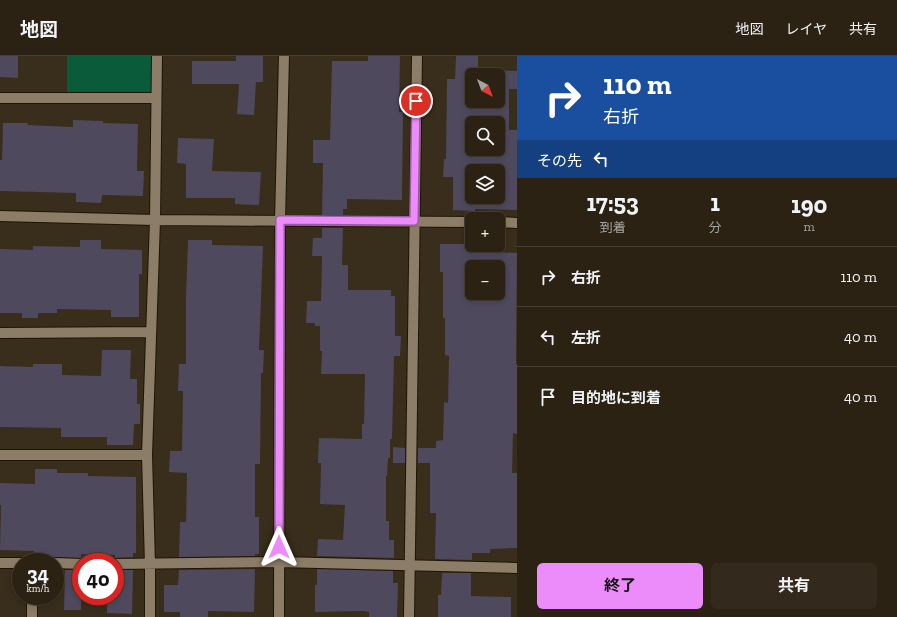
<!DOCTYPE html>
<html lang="ja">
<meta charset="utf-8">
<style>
:root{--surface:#2b2214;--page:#332a1d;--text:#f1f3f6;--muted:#a6a4a0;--line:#473f34;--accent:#ec8cfa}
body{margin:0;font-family:"Zilla Slab","Noto Sans JP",serif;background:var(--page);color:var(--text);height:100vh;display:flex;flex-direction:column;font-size:15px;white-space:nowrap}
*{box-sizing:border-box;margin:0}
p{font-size:13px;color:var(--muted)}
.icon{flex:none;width:22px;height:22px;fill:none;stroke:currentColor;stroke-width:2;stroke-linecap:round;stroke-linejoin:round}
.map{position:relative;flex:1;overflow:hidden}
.side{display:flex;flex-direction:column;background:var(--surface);width:380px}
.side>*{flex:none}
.hud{background:#1a4fa0;color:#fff;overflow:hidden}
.needle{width:26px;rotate:138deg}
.controls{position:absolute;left:465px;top:12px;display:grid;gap:8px}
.controls a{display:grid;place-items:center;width:40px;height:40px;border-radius:6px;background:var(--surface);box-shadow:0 2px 6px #0003,0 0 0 1px var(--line);font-size:20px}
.speed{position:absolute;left:12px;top:497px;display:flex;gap:8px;font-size:20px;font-weight:700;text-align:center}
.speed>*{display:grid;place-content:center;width:52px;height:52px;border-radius:50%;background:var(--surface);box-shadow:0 2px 6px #0003,0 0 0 1px var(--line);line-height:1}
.speed small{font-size:10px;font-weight:400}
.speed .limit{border:6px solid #d22;background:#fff;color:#111}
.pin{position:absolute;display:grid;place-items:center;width:34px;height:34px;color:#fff;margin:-17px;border:2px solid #fff;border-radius:50%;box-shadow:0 1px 4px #0007}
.me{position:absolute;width:44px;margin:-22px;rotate:0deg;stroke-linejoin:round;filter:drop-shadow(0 0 3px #0008)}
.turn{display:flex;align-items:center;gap:14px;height:84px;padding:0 20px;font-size:18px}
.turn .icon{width:52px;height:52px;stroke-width:2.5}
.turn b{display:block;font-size:28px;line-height:34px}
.then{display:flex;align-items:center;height:38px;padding:0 20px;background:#0003;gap:8px;font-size:15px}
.eta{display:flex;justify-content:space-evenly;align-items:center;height:68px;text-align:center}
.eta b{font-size:24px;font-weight:700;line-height:28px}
.primary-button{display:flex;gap:8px;margin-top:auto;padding:8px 20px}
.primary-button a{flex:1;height:46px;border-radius:6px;background:var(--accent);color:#111;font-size:16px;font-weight:700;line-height:46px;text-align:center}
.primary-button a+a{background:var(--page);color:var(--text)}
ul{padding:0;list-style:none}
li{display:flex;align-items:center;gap:12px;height:60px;padding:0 20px;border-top:1px solid var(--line)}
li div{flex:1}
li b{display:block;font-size:15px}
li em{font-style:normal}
header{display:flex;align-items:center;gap:24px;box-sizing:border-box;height:56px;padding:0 20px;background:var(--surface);border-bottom:1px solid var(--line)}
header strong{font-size:19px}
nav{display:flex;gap:22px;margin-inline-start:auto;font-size:14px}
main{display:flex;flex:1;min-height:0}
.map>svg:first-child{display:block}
.green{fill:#0a5b39}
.building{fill:#4e495d;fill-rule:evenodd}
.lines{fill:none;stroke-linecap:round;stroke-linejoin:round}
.minor-casing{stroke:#201504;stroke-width:12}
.minor{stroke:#8c7d69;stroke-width:10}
.route-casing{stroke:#995ba2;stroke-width:10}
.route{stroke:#ec8cfa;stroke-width:7}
</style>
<header>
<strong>地図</strong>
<nav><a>地図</a><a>レイヤ</a><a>共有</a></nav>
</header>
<main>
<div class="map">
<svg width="517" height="561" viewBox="0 0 517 561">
<rect width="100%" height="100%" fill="#392d1b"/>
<path class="green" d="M67 0H157L156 42H67Z"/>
<path class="building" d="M0 0H18V22L0 21Z
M236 0H263V26H256L254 59 237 58 239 28H192V5H236Z
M368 0H400L399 56H403L402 144 347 143V153H343V159H322L323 107H313V84H330L332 5H368Z
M456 0H478V14L517 15V33H509V74H517V154L475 153V155L453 154V121H443L444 103H446L447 23H455ZM472 19H498V45H472ZM472 67H498V93H472ZM472 115H498V141H472Z
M73 64 103 65V67L138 68 137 115H144L143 140 102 139 101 147 76 146V137L0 135V104H2L3 67H28L27 69 73 71Z
M178 82 214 83 212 115 261 116 259 149 235 148V142H186V108L177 107Z
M322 172H343L342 209H348V234H391V240H395V280H401L400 300H394L392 383H390V402H388L387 420H386V465H389V484H394V502L317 500 318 483 343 484 345 449 320 448 321 407H318L319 382 362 383V368H364L365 318H321L322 295H320V270H315V267H306L307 245H321L322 200H312L313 182H322Z
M80 184H101V193L142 194V218H139V261H111V254L57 253V257H38V262H22V257H0V193L33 194V190L80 191Z
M188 184H212V189L263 190 259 294H264L263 317H261L260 408H255V461H259V498H255V500L179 501 180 466H186L187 417 169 416 170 395H182L183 335H178L179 308H186V241Z
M440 188H471V190L495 191V196L517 197 516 308H517V378L513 377 512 417H517V492L490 493V497H472V504L435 503 436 457H430V407H418V392H436V385L443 384 444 346 448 347 449 300 445 299V262H443V216H440ZM472 211H498V237H472Z
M102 294H131L130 323H137V348H140V368H134L133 389H107V381H61V372L0 371V310L33 311V308H62V319L101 320Z
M393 391 405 392V407H393Z
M35 413H57V417H88V420L136 421V497H133V501L115 502V499L81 498V502L34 501V495L0 494 1 449H0V427L35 428Z
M255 513 254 556 208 555V561H180V556H164V529H178L179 514Z
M317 513 393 515V527H398L397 561H369V556L364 555 315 556V529H317Z
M65 514H81V554H64Z
M115 514H133L132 558 107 557V540H115Z
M442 517H471V540L511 541V561H438V539H441Z"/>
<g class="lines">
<g class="minor-casing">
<path id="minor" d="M0 42H156
M0 160 155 164 472 166
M498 166 517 167
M0 277 151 276
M0 399H147
M0 507H21
M55 507 81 508
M115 508 279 506 517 512
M32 561V540
M150 561V509L147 399 155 164 157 0
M279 561 280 165 284 0
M409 561 417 0"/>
</g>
<use href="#minor" class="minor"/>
</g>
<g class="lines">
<g class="route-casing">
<path id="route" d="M279 491 280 164 414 165 416 45"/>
</g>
<use href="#route" class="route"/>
</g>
</svg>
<div class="controls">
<a><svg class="needle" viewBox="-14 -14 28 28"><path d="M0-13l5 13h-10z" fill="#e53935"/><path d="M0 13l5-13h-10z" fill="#a6a4a0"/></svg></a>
<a><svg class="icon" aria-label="search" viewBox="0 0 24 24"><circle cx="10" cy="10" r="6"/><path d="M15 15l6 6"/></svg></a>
<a><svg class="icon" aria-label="layers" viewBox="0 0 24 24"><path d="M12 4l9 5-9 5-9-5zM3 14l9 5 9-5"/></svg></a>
<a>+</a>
<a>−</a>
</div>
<div class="speed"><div>34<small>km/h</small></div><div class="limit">40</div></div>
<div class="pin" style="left:416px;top:45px;background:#d93025"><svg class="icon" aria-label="arrive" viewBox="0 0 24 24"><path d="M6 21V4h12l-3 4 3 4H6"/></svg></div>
<svg class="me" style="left:279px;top:491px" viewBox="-20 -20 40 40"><path d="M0-17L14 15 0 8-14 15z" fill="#ec8cfa" stroke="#fff" stroke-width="4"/></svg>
</div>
<section class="side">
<div class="hud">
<div class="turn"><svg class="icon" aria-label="right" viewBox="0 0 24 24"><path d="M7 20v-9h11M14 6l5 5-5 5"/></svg><div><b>110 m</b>右折</div></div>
<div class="then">その先<svg class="icon" aria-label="left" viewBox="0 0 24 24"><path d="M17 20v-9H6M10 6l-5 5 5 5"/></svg></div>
</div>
<div class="eta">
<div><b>17:53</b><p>到着</p></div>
<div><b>1</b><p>分</p></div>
<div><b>190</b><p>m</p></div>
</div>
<ul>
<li><svg class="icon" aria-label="right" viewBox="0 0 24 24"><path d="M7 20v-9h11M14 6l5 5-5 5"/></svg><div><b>右折</b></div><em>110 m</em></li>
<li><svg class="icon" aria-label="left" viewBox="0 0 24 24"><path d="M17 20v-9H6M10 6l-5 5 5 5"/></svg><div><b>左折</b></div><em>40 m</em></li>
<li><svg class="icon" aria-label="arrive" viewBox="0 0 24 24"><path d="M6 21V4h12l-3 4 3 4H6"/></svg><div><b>目的地に到着</b></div><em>40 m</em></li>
</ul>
<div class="primary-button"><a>終了</a><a>共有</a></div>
</section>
</main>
